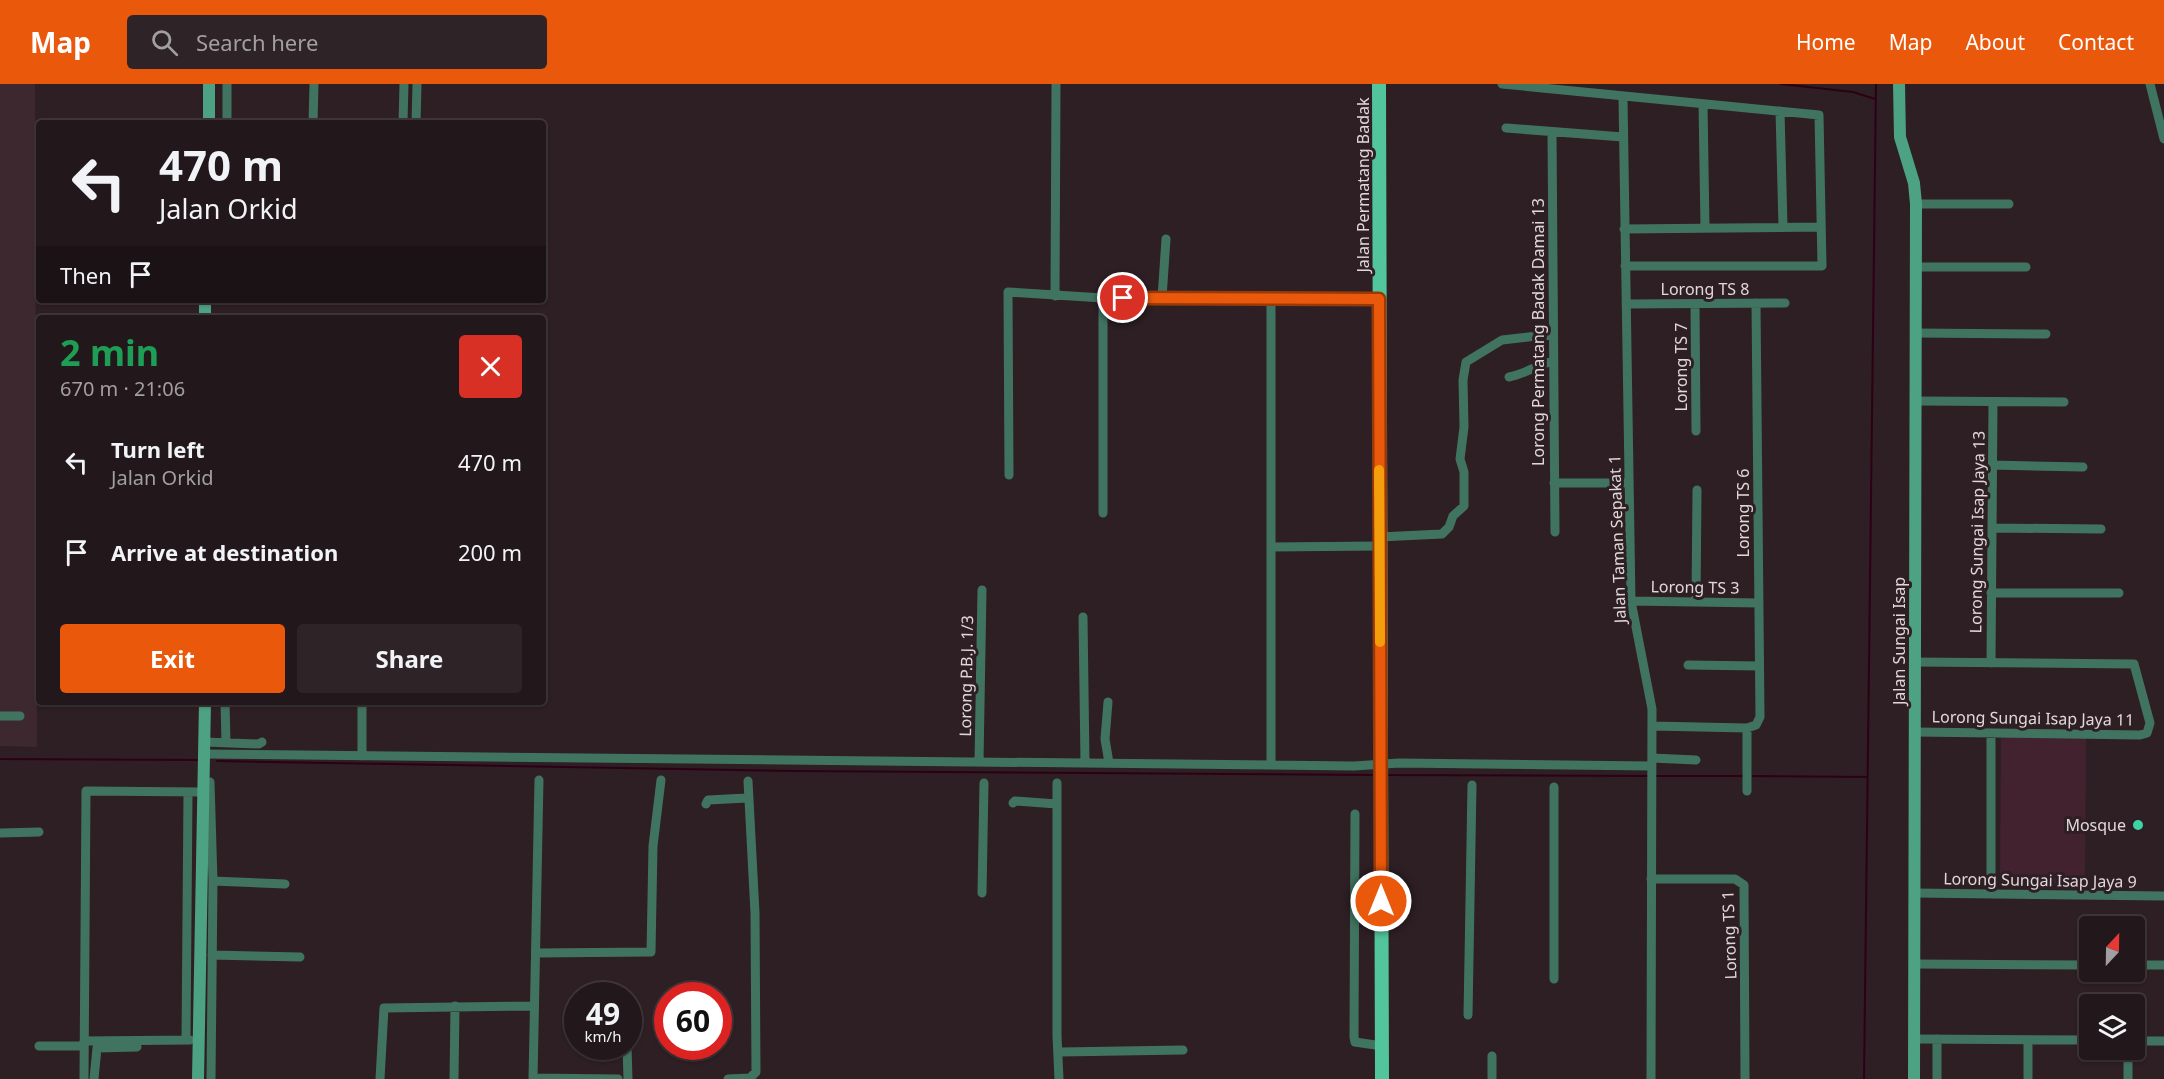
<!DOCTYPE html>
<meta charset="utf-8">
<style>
:root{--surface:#22171b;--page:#2e2428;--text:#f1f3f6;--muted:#a29fa3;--line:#3f363a;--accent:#ea580c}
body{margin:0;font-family:"Noto Sans",sans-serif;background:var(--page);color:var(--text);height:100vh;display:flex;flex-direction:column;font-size:22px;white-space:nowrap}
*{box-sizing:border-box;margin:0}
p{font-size:20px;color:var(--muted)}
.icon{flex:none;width:33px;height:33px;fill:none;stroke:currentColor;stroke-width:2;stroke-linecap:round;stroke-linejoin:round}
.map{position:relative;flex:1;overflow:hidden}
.details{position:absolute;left:36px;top:231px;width:510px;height:390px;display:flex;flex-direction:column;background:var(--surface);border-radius:6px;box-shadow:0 2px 4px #0004,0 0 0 2px var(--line)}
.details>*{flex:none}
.hud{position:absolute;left:36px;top:36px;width:510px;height:183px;border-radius:6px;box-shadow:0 2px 4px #0004,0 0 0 2px var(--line);background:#22171b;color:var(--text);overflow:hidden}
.needle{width:39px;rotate:22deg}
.buttons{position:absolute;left:2079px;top:832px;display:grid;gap:12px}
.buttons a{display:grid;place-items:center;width:66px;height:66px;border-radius:6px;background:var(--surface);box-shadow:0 2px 4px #0004,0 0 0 2px var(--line);font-size:30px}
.speed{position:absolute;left:564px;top:898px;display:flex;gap:12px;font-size:30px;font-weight:700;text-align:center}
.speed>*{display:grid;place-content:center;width:78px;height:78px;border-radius:50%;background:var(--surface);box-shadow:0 2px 4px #0004,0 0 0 2px var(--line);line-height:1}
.speed small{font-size:15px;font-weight:400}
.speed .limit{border:9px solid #d22;background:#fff;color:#111}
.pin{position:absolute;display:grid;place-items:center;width:51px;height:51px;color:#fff;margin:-26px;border:3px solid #fff;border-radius:50%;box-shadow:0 2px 6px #0007}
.me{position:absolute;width:66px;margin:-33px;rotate:0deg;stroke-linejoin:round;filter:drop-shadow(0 0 4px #0008)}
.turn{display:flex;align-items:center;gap:21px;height:126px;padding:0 24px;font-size:27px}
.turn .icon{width:78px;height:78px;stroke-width:2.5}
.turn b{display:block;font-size:42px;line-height:51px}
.then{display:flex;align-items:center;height:57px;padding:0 24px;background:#0003;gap:12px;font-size:22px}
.round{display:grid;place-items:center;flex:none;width:63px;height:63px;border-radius:6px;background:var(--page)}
.headline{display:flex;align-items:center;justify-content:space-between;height:102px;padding:0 24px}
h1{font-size:36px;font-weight:700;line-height:45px;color:#1e9e55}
.action{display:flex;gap:12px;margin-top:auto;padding:12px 24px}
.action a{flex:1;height:69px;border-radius:6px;background:var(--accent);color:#fff;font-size:24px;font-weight:700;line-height:69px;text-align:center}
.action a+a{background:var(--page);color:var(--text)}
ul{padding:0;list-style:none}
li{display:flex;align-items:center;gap:18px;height:90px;padding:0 24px}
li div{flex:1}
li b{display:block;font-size:22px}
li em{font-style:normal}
header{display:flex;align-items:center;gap:36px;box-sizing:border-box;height:84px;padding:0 30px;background:var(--accent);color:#fff}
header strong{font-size:28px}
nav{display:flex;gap:33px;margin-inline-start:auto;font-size:21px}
.search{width:420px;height:54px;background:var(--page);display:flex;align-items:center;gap:15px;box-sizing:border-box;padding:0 21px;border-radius:6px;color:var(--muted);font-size:22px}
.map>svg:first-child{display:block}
.built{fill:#3d2830}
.green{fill:#43222f}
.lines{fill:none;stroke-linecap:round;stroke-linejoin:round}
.stream{stroke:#2d0016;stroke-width:2}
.street{stroke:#417460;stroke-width:9}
.secondary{stroke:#4da283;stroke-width:12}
.primary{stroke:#53c59d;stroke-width:14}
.route-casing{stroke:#983908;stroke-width:15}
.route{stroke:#ea580c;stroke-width:10}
.slow{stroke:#f59e0b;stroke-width:10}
.poi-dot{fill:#3cd4a4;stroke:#2d1f24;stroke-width:2}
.labels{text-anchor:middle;stroke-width:6;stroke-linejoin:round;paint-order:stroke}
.street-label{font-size:16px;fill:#e1d7da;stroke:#2d1f24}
.poi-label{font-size:16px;fill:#e1d7da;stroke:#2d1f24;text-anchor:end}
</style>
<header>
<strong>Map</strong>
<div class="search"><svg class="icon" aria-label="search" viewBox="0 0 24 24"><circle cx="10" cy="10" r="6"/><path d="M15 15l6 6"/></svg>Search here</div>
<nav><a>Home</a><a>Map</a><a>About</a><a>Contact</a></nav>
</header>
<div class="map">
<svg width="2164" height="995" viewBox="0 0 2164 995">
<rect width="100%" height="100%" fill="#2d1f24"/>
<path class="built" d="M0 0H35L37 663 0 662Z"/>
<path class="green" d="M2001 653 2086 654 2085 802H2000Z"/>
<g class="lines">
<path class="stream" d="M1781 0 1853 8 1875 15
M0 675 198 676
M217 677 795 687 1372 691
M1388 691 1649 692
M1654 692H1745
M1750 692 1867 693
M1864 995 1876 0"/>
<path class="street" d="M1502 0 1819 31 1822 182H1625
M2150 0 2164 55
M1623 14 1631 517 1652 625 1651 995
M1703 20 1705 144
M1780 27 1783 143
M227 39V0
M313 39 314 0
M403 39 404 0
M416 39 417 0
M1506 44 1623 53
M1552 48 1555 448
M1916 120H2009
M1624 145 1821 143
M1916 183H2026
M1055 212 1056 0
M1162 214 1166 155
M1626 220 1785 219
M1695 220 1696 347
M1916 249 2046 250
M1509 293C1525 290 1537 281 1553 277
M1916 317 2064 318
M1992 381 2083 383
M1009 391 1008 208 1103 214 1379 215
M1554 399H1628
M1103 429V214
M1993 444 2101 445
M1379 453 1442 450 1449 443 1453 432 1464 422V388L1460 375 1464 343 1463 296 1466 278 1502 256 1553 250
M1271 463 1379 462
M1991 509H2119
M1631 517 1759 519
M1696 518 1697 406
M1083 533 1085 679
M1991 579 1993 318
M1688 581 1759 582
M225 618 226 659
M362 618V672
M1108 618 1105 655 1109 679
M0 632H20
M1652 642 1747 644 1756 641 1760 633 1756 219
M1747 644V707
M1915 648 2140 651 2147 649 2150 639 2134 580 1915 578
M205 658 259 660 262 658
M205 670 1271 681 1354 682 1399 679 1652 682
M1652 674 1696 676
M979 678 982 506
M1271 681V214
M210 698 213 797 211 995
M1057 699V952L1059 995
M1554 703V895
M1013 719 1015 717 1057 720
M706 720 708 716 747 714
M1355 730 1354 953 1355 958 1382 962
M0 749 39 748
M1651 795H1735L1744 801 1745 995
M213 797 285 800
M982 809 984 699
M1915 809 2164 812
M1991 810V650
M536 869 651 868 653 762 661 696
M212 871 300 873
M1915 880 2090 881
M2134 881H2164
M1468 931 1472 701
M1915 955 2090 956
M1937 955V995
M186 956 188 709
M2028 956V995
M84 957 190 956
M2134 957H2164
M39 962H84
M627 963 628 995
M1060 968 1183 966
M533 994 618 995
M84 995 86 707 203 708
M94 995 97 964 137 963
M380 995 384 924 533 922
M454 995 455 922
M533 995 539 696
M728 995 750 994 756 988 755 829 748 697
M1492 995V972
M2128 995V966"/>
<path class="secondary" d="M1899 0 1900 53 1914 99 1916 120 1914 995
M209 39V0
M205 234V216
M198 995 205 618"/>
<path class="primary" d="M1379 0 1382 995"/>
</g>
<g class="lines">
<g class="route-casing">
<path id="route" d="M1123 214 1379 215 1381 817"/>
</g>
<use href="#route" class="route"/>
<path class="slow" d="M1379 386 1380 558"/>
</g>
<circle class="poi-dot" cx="2138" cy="741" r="6"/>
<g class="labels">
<g class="street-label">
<text transform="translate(1363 101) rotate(-90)" y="6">Jalan Permatang Badak</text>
<text x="1705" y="211">Lorong TS 8</text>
<text transform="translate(1538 248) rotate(-90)" y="6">Lorong Permatang Badak Damai 13</text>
<text transform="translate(1681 283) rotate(-90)" y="6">Lorong TS 7</text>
<text transform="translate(1743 429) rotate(-90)" y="6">Lorong TS 6</text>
<text transform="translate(1977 448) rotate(-89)" y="6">Lorong Sungai Isap Jaya 13</text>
<text transform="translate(1617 455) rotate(-92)" y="6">Jalan Taman Sepakat 1</text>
<text transform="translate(1695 503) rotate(1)" y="6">Lorong TS 3</text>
<text transform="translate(1899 557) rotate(-90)" y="6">Jalan Sungai Isap</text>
<text transform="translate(966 592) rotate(-89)" y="6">Lorong P.B.J. 1/3</text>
<text transform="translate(2033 634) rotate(1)" y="6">Lorong Sungai Isap Jaya 11</text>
<text transform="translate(2040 796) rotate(1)" y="6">Lorong Sungai Isap Jaya 9</text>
<text transform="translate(1729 851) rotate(-92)" y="6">Lorong TS 1</text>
</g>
<g class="poi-label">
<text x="2126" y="747">Mosque</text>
</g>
</g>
</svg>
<div class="buttons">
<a><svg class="needle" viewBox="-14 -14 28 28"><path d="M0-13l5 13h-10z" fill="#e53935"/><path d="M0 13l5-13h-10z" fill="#a29fa3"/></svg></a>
<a><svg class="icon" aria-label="layers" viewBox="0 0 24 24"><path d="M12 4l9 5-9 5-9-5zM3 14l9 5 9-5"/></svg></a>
</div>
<div class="speed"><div>49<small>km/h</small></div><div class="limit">60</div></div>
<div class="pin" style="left:1123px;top:214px;background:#d93025"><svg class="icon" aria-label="arrive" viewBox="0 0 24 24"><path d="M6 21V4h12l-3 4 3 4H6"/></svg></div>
<svg class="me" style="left:1381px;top:817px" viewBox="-20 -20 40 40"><circle r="17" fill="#ea580c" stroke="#fff" stroke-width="3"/><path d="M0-11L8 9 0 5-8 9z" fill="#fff"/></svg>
<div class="hud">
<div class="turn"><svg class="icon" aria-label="left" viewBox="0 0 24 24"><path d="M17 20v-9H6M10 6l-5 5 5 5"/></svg><div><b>470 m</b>Jalan Orkid</div></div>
<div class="then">Then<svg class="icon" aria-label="arrive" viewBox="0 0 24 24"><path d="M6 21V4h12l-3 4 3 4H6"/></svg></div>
</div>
<section class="details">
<div class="headline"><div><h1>2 min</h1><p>670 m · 21:06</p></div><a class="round" style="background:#d93025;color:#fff"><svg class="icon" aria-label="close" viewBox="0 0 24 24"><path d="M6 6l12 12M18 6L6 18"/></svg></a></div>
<ul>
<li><svg class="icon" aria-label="left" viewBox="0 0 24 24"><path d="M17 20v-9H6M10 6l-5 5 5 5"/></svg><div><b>Turn left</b><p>Jalan Orkid</p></div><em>470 m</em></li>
<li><svg class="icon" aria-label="arrive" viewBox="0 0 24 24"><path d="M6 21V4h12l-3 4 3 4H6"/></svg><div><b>Arrive at destination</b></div><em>200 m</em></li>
</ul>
<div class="action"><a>Exit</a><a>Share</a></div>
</section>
</div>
